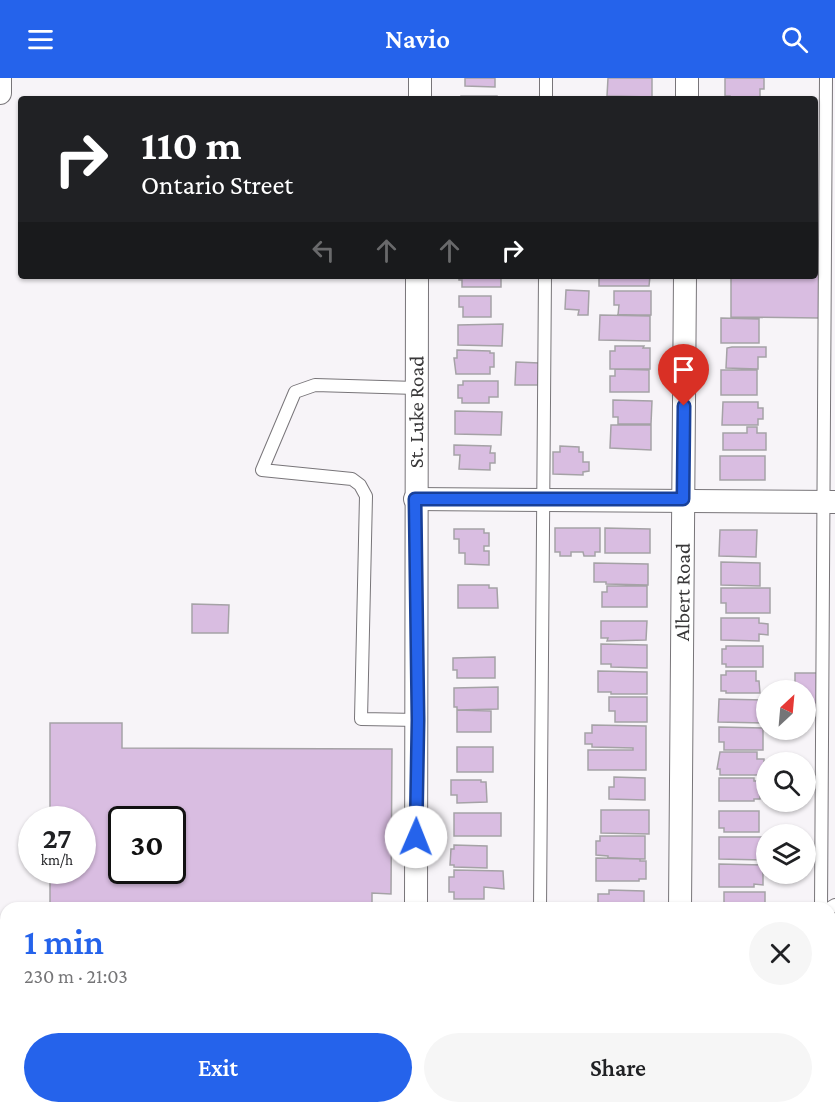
<!DOCTYPE html>
<meta charset="utf-8">
<style>
:root{--surface:#fff;--page:#f6f6f6;--text:#202124;--muted:#757577;--accent:#2563eb}
body{margin:0;font-family:"Crimson Pro",serif;background:var(--page);color:var(--text);height:100vh;display:flex;flex-direction:column;font-size:22px;white-space:nowrap}
*{box-sizing:border-box;margin:0}
p{font-size:20px;color:var(--muted)}
.icon{flex:none;width:33px;height:33px;fill:none;stroke:currentColor;stroke-width:2;stroke-linecap:round;stroke-linejoin:round}
.map{position:relative;flex:1;overflow:hidden}
.side{position:absolute;left:0px;top:824px;width:836px;height:212px;display:flex;flex-direction:column;background:var(--surface);border-radius:18px 18px 0 0;box-shadow:0 2px 4px #0004}
.side>*{flex:none}
.banner{position:absolute;left:18px;top:18px;width:800px;height:183px;border-radius:6px;box-shadow:0 2px 4px #0004;background:#202124;color:#fff;overflow:hidden}
.needle{width:39px;rotate:26deg}
.tools{position:absolute;left:756px;top:602px;display:grid;gap:12px}
.tools a{display:grid;place-items:center;width:60px;height:60px;border-radius:50%;background:var(--surface);box-shadow:0 2px 4px #0004;font-size:30px}
.speed{position:absolute;left:18px;top:728px;display:flex;gap:12px;font-size:30px;font-weight:700;text-align:center}
.speed>*{display:grid;place-content:center;width:78px;height:78px;border-radius:50%;background:var(--surface);box-shadow:0 2px 4px #0004;line-height:1}
.speed small{font-size:15px;font-weight:400}
.speed .limit{border:3px solid #111;border-radius:9px;background:#fff;color:#111}
.pin{position:absolute;display:grid;place-items:center;width:51px;height:51px;color:#fff;margin:-62px -26px;border-radius:50% 50% 50% 0;rotate:-45deg;box-shadow:0 0 6px #0007}
.pin .icon{rotate:45deg}
.me{position:absolute;width:66px;margin:-33px;rotate:1deg;stroke-linejoin:round;filter:drop-shadow(0 0 4px #0008)}
.turn{display:flex;align-items:center;gap:21px;height:126px;padding:0 24px;font-size:27px}
.turn .icon{width:78px;height:78px;stroke-width:2.5}
.turn b{display:block;font-size:42px;line-height:51px}
.lanes{display:flex;align-items:center;height:57px;padding:0 24px;background:#0003;justify-content:center;gap:30px;direction:ltr}
.lanes .off{opacity:.35}
.round{display:grid;place-items:center;flex:none;width:63px;height:63px;border-radius:32px;background:var(--page)}
.head{display:flex;align-items:center;justify-content:space-between;height:102px;padding:0 24px}
h1{font-size:36px;font-weight:600;line-height:45px;color:var(--accent)}
.cta{display:flex;gap:12px;margin-top:auto;padding:12px 24px}
.cta a{flex:1;height:69px;border-radius:36px;background:var(--accent);color:#fff;font-size:24px;font-weight:600;line-height:69px;text-align:center}
.cta a+a{background:var(--page);color:var(--text)}
header{display:flex;justify-content:space-between;align-items:center;height:78px;padding:0 24px;background:var(--accent);color:#fff;font-size:27px;font-weight:600}
.map>svg:first-child{display:block}
.green{fill:#c5d1ae}
.building{fill:#d9bde1;stroke:#a5a2a6;stroke-width:1.5;fill-rule:evenodd}
.lines{fill:none;stroke-linecap:round;stroke-linejoin:round}
.lane-casing{stroke:#787579;stroke-width:14}
.street-casing{stroke:#787579;stroke-width:24}
.lane{stroke:#fff;stroke-width:12}
.street{stroke:#fff;stroke-width:22}
.route-casing{stroke:#184099;stroke-width:15}
.route{stroke:#2563eb;stroke-width:10}
.labels{text-anchor:middle;stroke-width:4.5;stroke-linejoin:round;paint-order:stroke}
.street-label{font-size:21px;fill:#393839;stroke:#fff}
</style>
<header><svg class="icon" aria-label="menu" viewBox="0 0 24 24"><path d="M4 6h16M4 12h16M4 18h16"/></svg>Navio<svg class="icon" aria-label="search" viewBox="0 0 24 24"><circle cx="10" cy="10" r="6"/><path d="M15 15l6 6"/></svg></header>
<div class="map">
<svg width="835" height="1034" viewBox="0 0 835 1034">
<rect width="100%" height="100%" fill="#f7f4f8"/>
<path class="green" d="M835 850V1034H830L833 852Z"/>
<path class="building" d="M465 0H495V9L465 8Z
M608 0H652V19L607 18Z
M725 0H764V11H760V20H730V18H725Z
M461 18H497V21H461Z
M814 185H825L819 240 731 239V198H814Z
M459 198H501V209H462V202H459Z
M592 198H650L649 208H599V200Z
M566 212 589 213 588 237H578L579 232 565 231Z
M614 213H651V237H618L619 227H614Z
M459 218H491V239H463V229H459Z
M600 237 650 238V263L599 262Z
M721 240 759 241V265H721Z
M503 246 502 268 458 267V247Z
M615 268H644L643 270H650V291H610V273H615Z
M732 269H766V279H758V291L726 290 727 270Z
M457 272 490 273V275H494V289H490V296H456L454 280H457Z
M516 284 539 285 538 307H515Z
M615 291 649 292V314H610V298H615Z
M721 292H757V317H721Z
M463 303H498V319H489V325H462V320H458V307H463Z
M613 322 652 323 651 346H618V339H613Z
M723 324H758V330H763V341H758V347H722Z
M455 333 502 334 501 357 455 356Z
M611 347H651V372L610 370Z
M747 349H757V355H766V372H723V355H747Z
M454 367 491 368 490 375H495V385H490V392L459 391 460 377H454Z
M560 368 579 369V374H583V384H589V393L583 394V397L553 396V374H560Z
M720 378H765V402H720Z
M555 450H600V474H595V478H584L583 474H571V478H560V474H555Z
M605 450 650 451V475H605Z
M454 451H484V455H489V468H484V473H489V487L465 486V475H459V461H454Z
M720 452H757L756 479 719 478Z
M721 484 760 485V508L721 507Z
M594 485 648 486V507L606 506V504H594Z
M458 507H489V510H497L498 530H458Z
M607 508H647V529H602V514H607Z
M721 510H770V535H726V525H721Z
M192 526 229 527 228 555H192Z
M721 540H759V545L768 546V557L759 556V563L721 562Z
M601 543H647L646 562 607 563 608 560H601Z
M601 566 647 567V590L611 589V586H601Z
M726 568H763V589H726V586H722V571H726Z
M495 579V600H457V592H453V580Z
M598 593 647 594V616H611V614H598Z
M726 593H756V603H759L760 615H726V613H721V597H726Z
M795 595H819V632H806V612H795Z
M498 609V631L457 632V629H454V610Z
M609 619H647V644H615V633H609Z
M719 621 766 622V645L718 644Z
M457 632 491 633V654H457Z
M50 645H122V670L392 671 391 816 372 815V830H50V792H82V741H50ZM122 741H172V792H122Z
M592 647 646 648V692H588V672H633V670L592 669V666H585V655H592Z
M719 649 763 650V672H724V664H719Z
M457 669H493V694H457Z
M720 674H757V681H764V697H720V691H717Z
M614 699 645 700V722L609 721V709H614Z
M719 700H754V703H760V721H754V723H719Z
M451 702H481V704H486L487 724 457 725V717H451Z
M601 732H649V756L601 755Z
M719 733H759V754H724V750H719Z
M454 735H501V758H454Z
M600 758H645V781L608 780V778L596 777V763H600Z
M719 759H766L765 782 719 781Z
M454 767 487 768V790L454 789V787H450L451 771H454Z
M596 780 640 781V783H646V801H639V803H596Z
M719 786 763 787V807L754 806V809H719Z
M454 792 503 793 504 811 484 809V821H454V814H449V799H454Z
M609 812 644 813V830L598 829V816H609Z
M724 814H765V830H724Z
M48 1029H389L388 1034 48 1033Z
M451 1029H496V1031H504V1034H451Z
M595 1029 644 1030V1034H595Z
M716 1031H754V1034H716Z"/>
<g class="lines">
<g class="lane-casing">
<path id="lane" d="M546 21V0
M416 310 315 307 295 314 262 392 352 401 360 407 366 418 361 641 418 642
M540 830 545 198
M821 830 826 0
M830 830 835 827
M537 1034V1029
M820 1034V1029"/>
</g>
<g class="street-casing">
<g id="street">
<path d="M0 15V0"/>
<path d="M420 21V0"/>
<path d="M687 21V0"/>
<path d="M415 421 835 424"/>
<path id="s1" d="M416 830C418 619 415 409 417 198"/>
<path id="s2" d="M680 830 685 198"/>
<path d="M413 1034V1029"/>
<path d="M679 1034V1029"/>
</g>
</g>
<use href="#lane" class="lane"/>
<use href="#street" class="street"/>
</g>
<g class="lines">
<g class="route-casing">
<path id="route" d="M416 759 418 642 415 421H683L684 328"/>
</g>
<use href="#route" class="route"/>
</g>
<g class="labels">
<g class="street-label">
<text dy="7" stroke="none"><textPath href="#s1" startOffset="496">St. Luke Road</textPath></text>
<text dy="7" stroke="none"><textPath href="#s2" startOffset="316">Albert Road</textPath></text>
</g>
</g>
</svg>
<div class="tools">
<a><svg class="needle" viewBox="-14 -14 28 28"><path d="M0-13l5 13h-10z" fill="#e53935"/><path d="M0 13l5-13h-10z" fill="#757577"/></svg></a>
<a><svg class="icon" aria-label="search" viewBox="0 0 24 24"><circle cx="10" cy="10" r="6"/><path d="M15 15l6 6"/></svg></a>
<a><svg class="icon" aria-label="layers" viewBox="0 0 24 24"><path d="M12 4l9 5-9 5-9-5zM3 14l9 5 9-5"/></svg></a>
</div>
<div class="speed"><div>27<small>km/h</small></div><div class="limit">30</div></div>
<div class="pin" style="left:684px;top:328px;background:#d93025"><svg class="icon" aria-label="arrive" viewBox="0 0 24 24"><path d="M6 21V4h12l-3 4 3 4H6"/></svg></div>
<svg class="me" style="left:416px;top:759px" viewBox="-20 -20 40 40"><circle r="19" fill="#fff"/><path d="M0-13L10 11 0 6-10 11z" fill="#2563eb"/></svg>
<div class="banner">
<div class="turn"><svg class="icon" aria-label="right" viewBox="0 0 24 24"><path d="M7 20v-9h11M14 6l5 5-5 5"/></svg><div><b>110 m</b>Ontario Street</div></div>
<div class="lanes"><svg class="icon off" aria-label="left" viewBox="0 0 24 24"><path d="M17 20v-9H6M10 6l-5 5 5 5"/></svg><svg class="icon off" aria-label="ahead" viewBox="0 0 24 24"><path d="M12 20V5M6 11l6-6 6 6"/></svg><svg class="icon off" aria-label="ahead" viewBox="0 0 24 24"><path d="M12 20V5M6 11l6-6 6 6"/></svg><svg class="icon" aria-label="right" viewBox="0 0 24 24"><path d="M7 20v-9h11M14 6l5 5-5 5"/></svg></div>
</div>
<section class="side">
<div class="head"><div><h1>1 min</h1><p>230 m · 21:03</p></div><a class="round"><svg class="icon" aria-label="close" viewBox="0 0 24 24"><path d="M6 6l12 12M18 6L6 18"/></svg></a></div>
<div class="cta"><a>Exit</a><a>Share</a></div>
</section>
</div>
